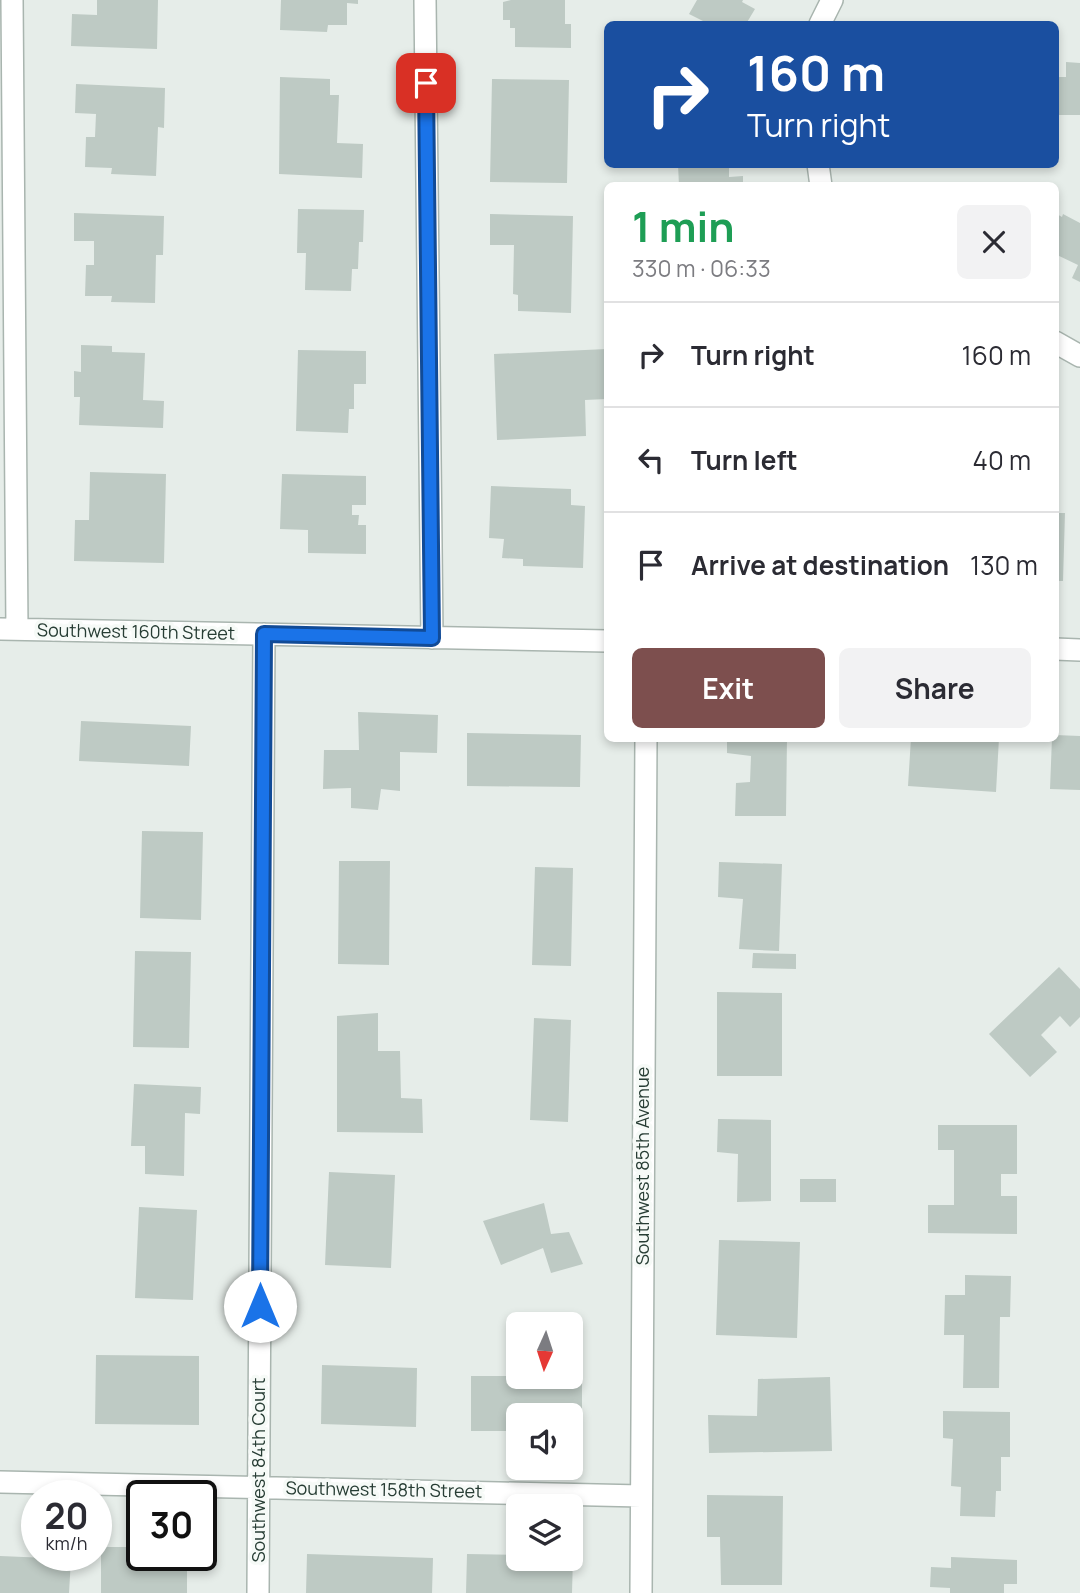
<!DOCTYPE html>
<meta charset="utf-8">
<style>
:root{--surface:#fff;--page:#f2f2f3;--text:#2b2b33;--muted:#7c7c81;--line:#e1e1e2;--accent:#7d4f4e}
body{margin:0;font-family:Manrope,sans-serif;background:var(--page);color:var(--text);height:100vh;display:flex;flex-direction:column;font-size:26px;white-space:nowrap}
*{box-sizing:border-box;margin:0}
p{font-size:23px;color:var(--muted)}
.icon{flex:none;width:38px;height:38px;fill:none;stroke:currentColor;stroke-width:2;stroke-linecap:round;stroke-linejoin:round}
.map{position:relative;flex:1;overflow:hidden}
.sheet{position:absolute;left:604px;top:182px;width:455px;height:560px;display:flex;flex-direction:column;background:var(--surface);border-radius:10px;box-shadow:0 4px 10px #0003}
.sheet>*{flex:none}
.top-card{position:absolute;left:604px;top:21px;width:455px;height:147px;border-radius:10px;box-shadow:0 4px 10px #0003;background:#1a4fa0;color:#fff;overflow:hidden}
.needle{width:46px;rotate:183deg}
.tools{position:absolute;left:506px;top:1312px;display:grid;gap:14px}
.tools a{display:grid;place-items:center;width:77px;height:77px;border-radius:10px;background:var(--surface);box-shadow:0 4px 10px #0003;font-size:35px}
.speed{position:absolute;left:21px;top:1480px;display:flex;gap:14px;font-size:35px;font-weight:700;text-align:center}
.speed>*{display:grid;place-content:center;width:91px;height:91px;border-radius:50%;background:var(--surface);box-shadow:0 4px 10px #0003;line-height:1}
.speed small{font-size:18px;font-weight:400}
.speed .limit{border:4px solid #111;border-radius:10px;background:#fff;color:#111}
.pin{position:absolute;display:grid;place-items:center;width:60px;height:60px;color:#fff;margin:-30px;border-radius:14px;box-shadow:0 4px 10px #0006}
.me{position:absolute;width:77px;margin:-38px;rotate:0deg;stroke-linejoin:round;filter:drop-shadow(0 0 5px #0008)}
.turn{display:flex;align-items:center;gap:24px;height:147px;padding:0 28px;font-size:32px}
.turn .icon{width:91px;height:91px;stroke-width:2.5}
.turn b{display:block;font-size:49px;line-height:60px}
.round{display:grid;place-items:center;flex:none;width:74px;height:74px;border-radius:10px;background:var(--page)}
.overview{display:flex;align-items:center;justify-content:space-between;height:119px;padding:0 28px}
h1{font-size:42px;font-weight:700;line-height:52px;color:#1e9e55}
.cta{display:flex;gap:14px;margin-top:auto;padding:14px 28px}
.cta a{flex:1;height:80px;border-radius:10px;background:var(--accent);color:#fff;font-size:28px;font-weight:700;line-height:80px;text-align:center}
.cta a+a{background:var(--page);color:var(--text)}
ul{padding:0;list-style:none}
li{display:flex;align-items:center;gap:21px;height:105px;padding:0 28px;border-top:2px solid var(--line)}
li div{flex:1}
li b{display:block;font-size:26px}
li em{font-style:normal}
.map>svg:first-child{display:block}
.building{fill:#becac4}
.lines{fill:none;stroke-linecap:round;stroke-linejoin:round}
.minor-casing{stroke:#a9b5af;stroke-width:24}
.minor{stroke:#fff;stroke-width:21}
.route-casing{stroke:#114b97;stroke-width:18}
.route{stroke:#1a73e8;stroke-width:12}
.labels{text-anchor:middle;stroke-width:7;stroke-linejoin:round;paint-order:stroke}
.street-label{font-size:18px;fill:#273d34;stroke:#f6faf7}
</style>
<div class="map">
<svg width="1080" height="1593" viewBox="0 0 1080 1593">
<rect width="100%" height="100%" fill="#e6ede9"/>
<path class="building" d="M97 0H158L157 49 71 46 72 14 97 15Z
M281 0H358V4L347 3V25H328L327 32 280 30Z
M511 0H565V24H571V48L515 47V28H510V20H503V2Z
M697 0H743L742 2 755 9 746 24H709L689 14Z
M1066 62 1080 63V115H1055V77H1066Z
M280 77 330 79V95H339L337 143 363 144 362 178 279 174Z
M492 79 569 80 567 183 490 182Z
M76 84 165 88 164 128 158 127 156 176 111 174 112 168 85 167 86 137H95L96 114 75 113Z
M678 164H729V177L743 176V186H679Z
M888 164H956V168H888Z
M298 209 364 210 363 242H359L358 269H352L351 291 305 290 306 253H297Z
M74 213 164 216 163 255H156L155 303 111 302 112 296H85L86 265H94V241H74Z
M1055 213 1062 217 1063 214 1080 223V282L1072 278 1078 265 1055 254Z
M490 214 573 216 571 313 518 311V295L513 294 514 245H490Z
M81 345 112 346V352L145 353 143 400 164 401 163 428 79 425 80 397H74V371L81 372Z
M607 349V399L585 400 586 436 497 440 494 354Z
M298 350 366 351V384H354V409H349L348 433 296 431Z
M90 472 166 474 164 563 74 561 75 520H89Z
M282 474 366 476V505H352V515H359L358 525H366V554L308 553V530L280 529Z
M491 486 571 489V505L585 506 583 568 523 566V559L502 558 504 539 489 538Z
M1055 513H1065L1063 581H1055Z
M358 712 438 715 437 753 400 752V791L381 789 378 810 351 808V788L323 789 324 750H359Z
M81 721 191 726 189 766 79 761Z
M467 733 581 735 580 787 467 786Z
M1055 735 1080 736V790L1050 789 1052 738H1055Z
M727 738H787L786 816H735L736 783 750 782 751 756 727 753Z
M911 738H999L996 792 908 786Z
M142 831 203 832 201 920 140 918Z
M339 861H390L389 965 338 964Z
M719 862 782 864 779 951 739 949 743 899 718 897Z
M535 867 573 868 571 966 532 965Z
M135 951 191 952 189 1048 133 1047Z
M753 953 796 954V969L752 968Z
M1059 967 1080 989V1017L1070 1027 1060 1016 1041 1035 1057 1052 1030 1077 989 1034Z
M717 992 782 993V1076H717Z
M378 1013V1051H400L401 1098 422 1099 423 1133 337 1132V1016Z
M534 1018 571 1020 568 1122 530 1120Z
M134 1084 201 1087 200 1114 185 1113 184 1176 145 1174V1146H131Z
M718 1119 771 1120V1201L737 1202 738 1154 717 1152Z
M938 1125H1017V1174H1001V1196H1017V1234L928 1233V1205H954V1150H938Z
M329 1172 395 1175 391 1268 325 1265Z
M800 1179H836V1202H800Z
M544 1203 551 1234 569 1232 583 1264 551 1273 543 1248 501 1265 483 1221Z
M139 1207 197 1210 193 1300 135 1298Z
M719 1240 800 1242 797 1338 716 1335Z
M965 1275 1011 1276 1010 1317H1000L999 1388H963L964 1335H944L945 1295H965Z
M96 1355 199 1356V1425L95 1424Z
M322 1365 417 1368 416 1427 321 1424Z
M471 1376H582V1432H570V1416H518V1431H471Z
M830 1377 832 1451 709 1453 708 1415 757 1416 758 1379Z
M943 1411 1010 1412V1457H1001V1491H996L995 1517 960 1516 961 1487 951 1486 953 1439 943 1438Z
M707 1495 783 1496 782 1585H721L720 1537H707Z
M101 1547H142V1556H187V1593H101Z
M307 1554 433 1558 432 1593H306Z
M467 1554 518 1555V1559H570V1556H573L572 1593H466Z
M0 1556 71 1559 69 1593H0Z
M951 1557 1017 1560V1584H1004V1593H950V1588L930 1587 931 1567 951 1568Z"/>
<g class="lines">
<g class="minor-casing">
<path id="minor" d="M12 0 17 629
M425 0 432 638
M820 24 832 0
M818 164 821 186
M1055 342 1080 356
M0 629 607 641
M1055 649 1080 650
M0 1482 641 1496
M258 1593 264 634
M641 1593 646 738"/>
</g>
<use href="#minor" class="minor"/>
</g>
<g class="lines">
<g class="route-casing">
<path id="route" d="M260 1306 264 634 432 638 426 83"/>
</g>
<use href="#route" class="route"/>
</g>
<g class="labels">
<g class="street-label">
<text transform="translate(136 632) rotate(1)" y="6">Southwest 160th Street</text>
<text transform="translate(643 1166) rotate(-90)" y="6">Southwest 85th Avenue</text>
<text transform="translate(259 1470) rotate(-90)" y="6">Southwest 84th Court</text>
<text transform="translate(384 1490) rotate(1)" y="6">Southwest 158th Street</text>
</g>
</g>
</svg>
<div class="tools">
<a><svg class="needle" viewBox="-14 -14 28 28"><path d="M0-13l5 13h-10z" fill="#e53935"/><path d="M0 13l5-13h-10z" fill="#7c7c81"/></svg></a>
<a><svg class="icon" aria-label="sound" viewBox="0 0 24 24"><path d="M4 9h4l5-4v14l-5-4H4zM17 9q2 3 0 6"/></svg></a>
<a><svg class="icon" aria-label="layers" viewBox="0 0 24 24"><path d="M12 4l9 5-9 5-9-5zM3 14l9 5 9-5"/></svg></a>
</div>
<div class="speed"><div>20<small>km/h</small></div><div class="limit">30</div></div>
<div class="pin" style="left:426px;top:83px;background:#d93025"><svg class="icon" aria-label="arrive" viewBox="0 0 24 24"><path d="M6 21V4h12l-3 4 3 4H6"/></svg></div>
<svg class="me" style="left:260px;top:1306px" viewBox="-20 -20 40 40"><circle r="19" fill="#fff"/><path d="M0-13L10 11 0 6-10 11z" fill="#1a73e8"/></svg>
<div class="top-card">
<div class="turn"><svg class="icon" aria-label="right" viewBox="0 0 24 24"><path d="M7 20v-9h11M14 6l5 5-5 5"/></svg><div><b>160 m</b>Turn right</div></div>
</div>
<section class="sheet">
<div class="overview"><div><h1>1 min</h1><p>330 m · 06:33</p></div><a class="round"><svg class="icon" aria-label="close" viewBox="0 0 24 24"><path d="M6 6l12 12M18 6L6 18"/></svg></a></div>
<ul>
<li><svg class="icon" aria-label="right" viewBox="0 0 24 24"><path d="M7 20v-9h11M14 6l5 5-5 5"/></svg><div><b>Turn right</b></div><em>160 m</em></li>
<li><svg class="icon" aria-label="left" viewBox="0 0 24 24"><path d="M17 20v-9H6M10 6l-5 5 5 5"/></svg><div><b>Turn left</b></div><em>40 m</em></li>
<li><svg class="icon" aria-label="arrive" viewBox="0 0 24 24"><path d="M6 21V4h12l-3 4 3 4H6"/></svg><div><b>Arrive at destination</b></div><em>130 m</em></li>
</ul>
<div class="cta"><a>Exit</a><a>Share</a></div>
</section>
</div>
